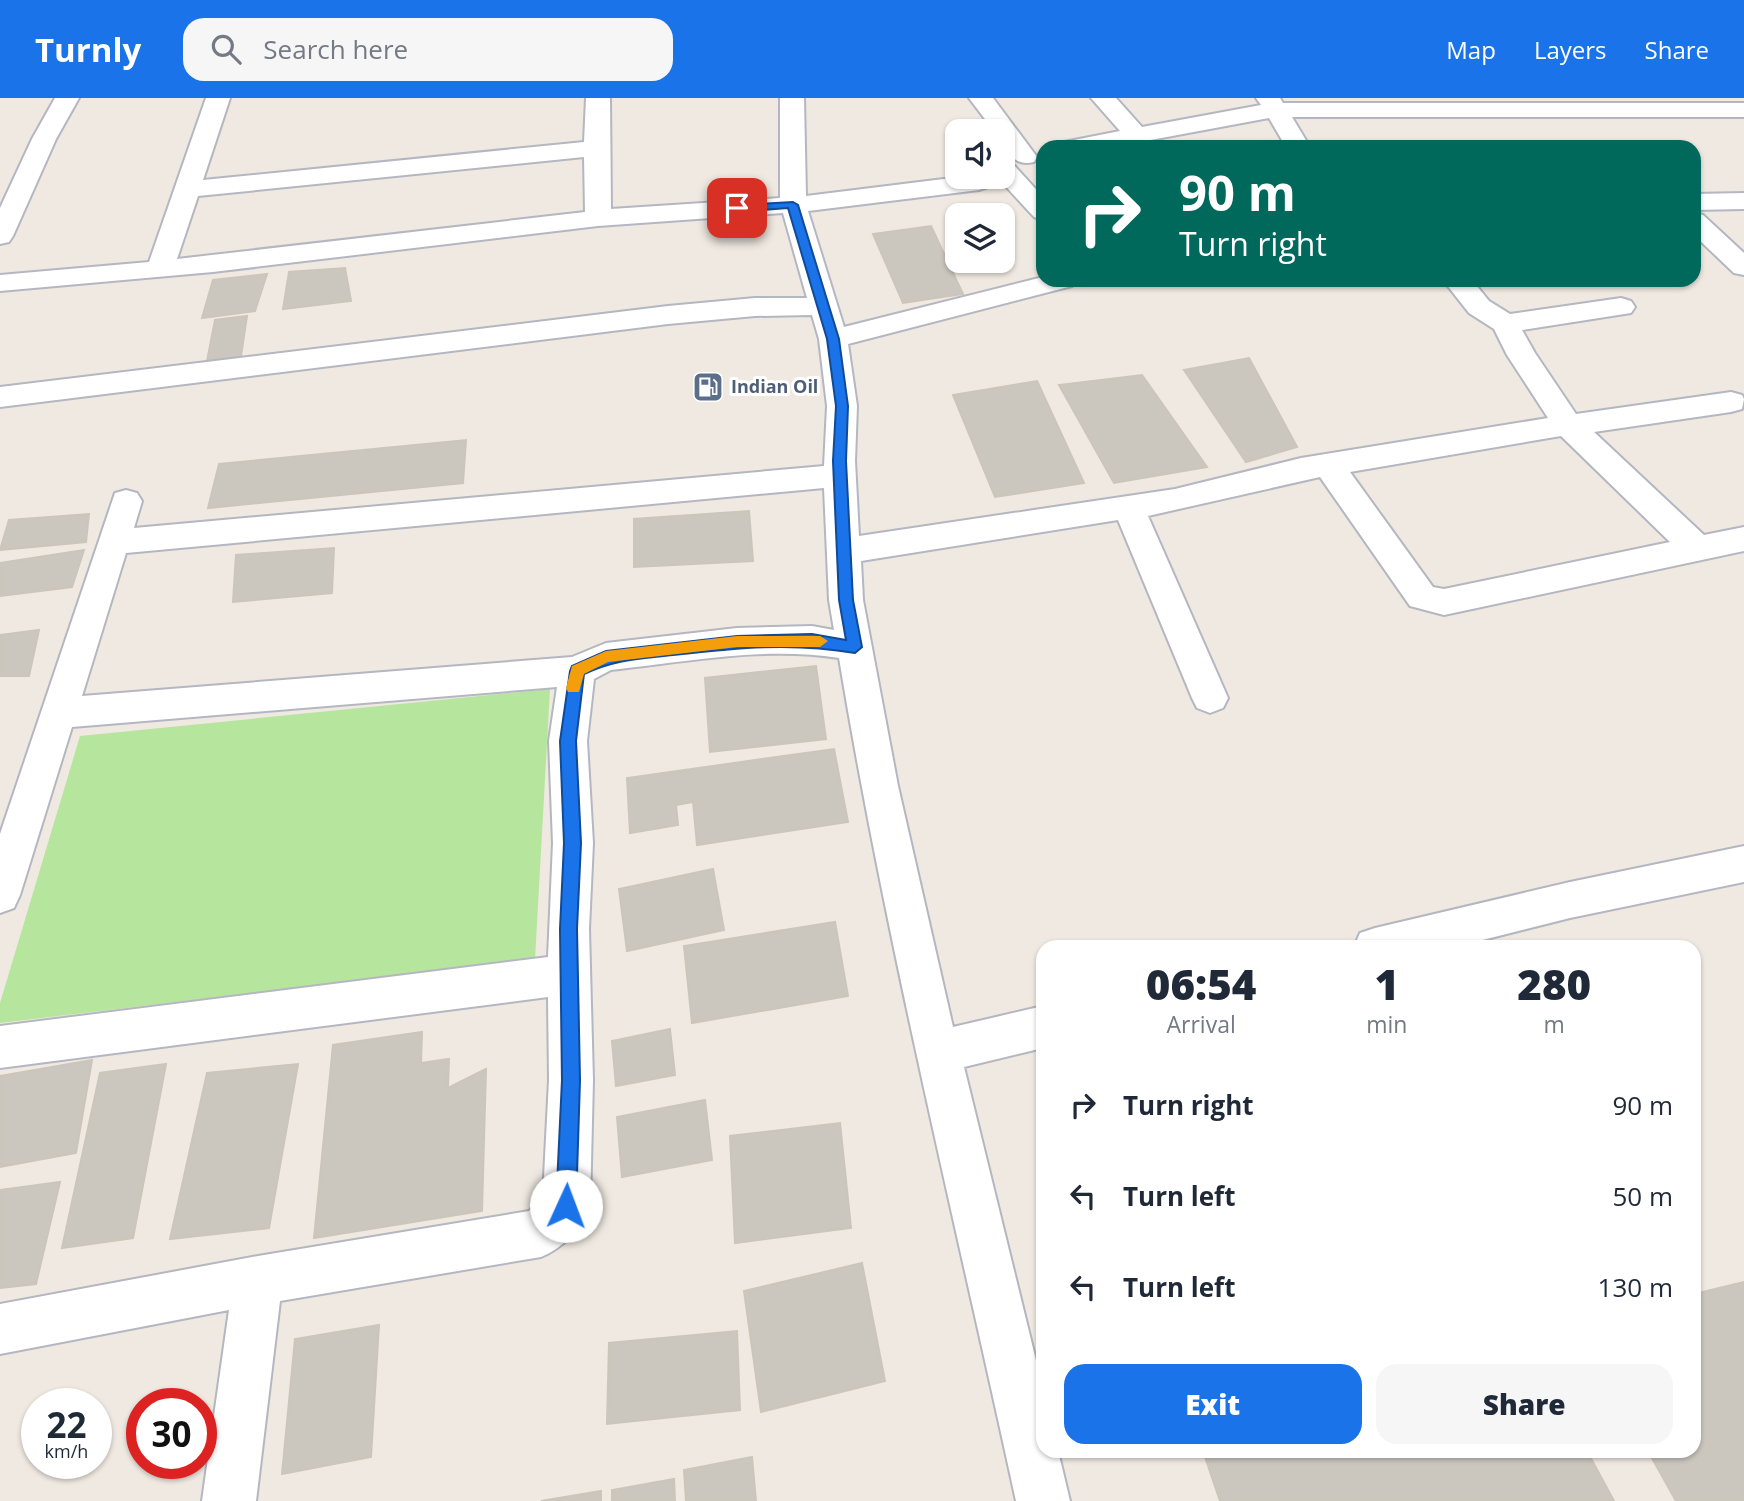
<!DOCTYPE html>
<style>
:root{--surface:#fff;--page:#f6f6f7;--text:#1f2937;--muted:#747a83;--accent:#1a73e8}
body{margin:0;font-family:"Open Sans",sans-serif;background:var(--page);color:var(--text);height:100vh;display:flex;flex-direction:column;font-size:26px;white-space:nowrap}
*{box-sizing:border-box;margin:0}
p{font-size:23px;color:var(--muted)}
.icon{flex:none;width:38px;height:38px;fill:none;stroke:currentColor;stroke-width:2;stroke-linecap:round;stroke-linejoin:round}
.map{position:relative;flex:1;overflow:hidden}
.sheet{position:absolute;left:1036px;top:842px;width:665px;height:518px;display:flex;flex-direction:column;background:var(--surface);border-radius:21px;box-shadow:0 2px 5px #0004}
.sheet>*{flex:none}
.top-card{position:absolute;left:1036px;top:42px;width:665px;height:147px;border-radius:21px;box-shadow:0 2px 5px #0004;background:#00695c;color:#fff;overflow:hidden}
.tools{position:absolute;left:945px;top:21px;display:grid;gap:14px}
.tools a{display:grid;place-items:center;width:70px;height:70px;border-radius:14px;background:var(--surface);box-shadow:0 2px 5px #0004;font-size:35px}
.speed{position:absolute;left:21px;top:1290px;display:flex;gap:14px;font-size:35px;font-weight:700;text-align:center}
.speed>*{display:grid;place-content:center;width:91px;height:91px;border-radius:50%;background:var(--surface);box-shadow:0 2px 5px #0004;line-height:1}
.speed small{font-size:18px;font-weight:400}
.speed .limit{border:10px solid #d22;background:#fff;color:#111}
.pin{position:absolute;display:grid;place-items:center;width:60px;height:60px;color:#fff;margin:-30px;border-radius:14px;box-shadow:0 4px 10px #0006}
.me{position:absolute;width:77px;margin:-38px;rotate:2deg;stroke-linejoin:round;filter:drop-shadow(0 0 5px #0008)}
.turn{display:flex;align-items:center;gap:24px;height:147px;padding:0 28px;font-size:32px}
.turn .icon{width:91px;height:91px;stroke-width:2.5}
.turn b{display:block;font-size:49px;line-height:60px}
.eta{display:flex;justify-content:space-evenly;align-items:center;height:119px;text-align:center}
.eta b{font-size:42px;font-weight:800;line-height:49px}
.cta{display:flex;gap:14px;margin-top:auto;padding:14px 28px}
.cta a{flex:1;height:80px;border-radius:21px;background:var(--accent);color:#fff;font-size:28px;font-weight:800;line-height:80px;text-align:center}
.cta a+a{background:var(--page);color:var(--text)}
ul{padding:0;list-style:none}
li{display:flex;align-items:center;gap:21px;height:91px;padding:0 28px}
li div{flex:1}
li b{display:block;font-size:26px}
li em{font-style:normal}
header{display:flex;align-items:center;gap:42px;box-sizing:border-box;height:98px;padding:0 35px;background:var(--accent);color:#fff}
header strong{font-size:33px}
nav{display:flex;gap:38px;margin-inline-start:auto;font-size:24px}
.search{width:490px;height:63px;background:var(--page);display:flex;align-items:center;gap:18px;box-sizing:border-box;padding:0 24px;border-radius:21px;color:var(--muted);font-size:26px}
.map>svg:first-child{display:block}
.green{fill:#b6e59e}
.building{fill:#cbc7bf;stroke:#cbc5ba;stroke-width:2}
.lines{fill:none;stroke-linecap:round;stroke-linejoin:round}
.minor-casing{stroke:#b4b7c1;stroke-width:4}
.minor{fill:#fff;fill-rule:evenodd}
.route{fill:#1a73e8;stroke:#114b97;stroke-width:2}
.slow{fill:#f59e0b}
.labels{text-anchor:middle;stroke-width:6;stroke-linejoin:round;paint-order:stroke}
.far-service-label{font-size:18px;font-weight:bold;fill:#4e5e75;stroke:#fff;text-anchor:start}
</style>
<header>
<strong>Turnly</strong>
<div class="search"><svg class="icon" aria-label="search" viewBox="0 0 24 24"><circle cx="10" cy="10" r="6"/><path d="M15 15l6 6"/></svg>Search here</div>
<nav><a>Map</a><a>Layers</a><a>Share</a></nav>
</header>
<div class="map">
<svg width="1744" height="1403" viewBox="0 0 1744 1403">
<rect width="100%" height="100%" fill="#efe9e1"/>
<path class="green" d="M550 591 535 861 0 925V905L80 638Z"/>
<path class="building" d="M931 128 963 196 903 205 873 136Z
M345 170 351 203 283 211 289 174Z
M267 176 255 213 202 220 213 182Z
M247 218 241 258 207 263 215 222Z
M1249 260 1297 349 1246 364 1184 272Z
M1142 277 1207 369 1114 385 1059 287Z
M1037 283 1084 385 995 399 953 297Z
M466 342 463 385 208 410 219 366Z
M749 413 753 463 634 469V421Z
M89 416 86 444 0 452 9 422Z
M334 450 332 495 233 504 236 457Z
M84 452 72 489 0 498V465Z
M39 532 29 578H0V537Z
M816 568 826 641 710 654 705 580Z
M834 651 848 724 697 747 693 704 676 707 678 727 630 735 627 680Z
M713 771 724 832 627 853 619 791Z
M835 824 848 898 692 925 684 848Z
M670 931 675 977 616 988 612 943Z
M422 934 421 965 449 961 448 990 486 971 482 1113 314 1140 333 947Z
M92 962 76 1055 0 1069V978Z
M166 966 133 1140 62 1150 100 975Z
M298 966 269 1130 170 1141 207 975Z
M705 1002 712 1062 622 1079 617 1019Z
M840 1025 851 1130 735 1145 730 1038Z
M60 1084 36 1186 0 1190V1092Z
M862 1165 885 1283 761 1314 744 1193Z
M1744 1184V1403H1676L1648 1353H1694V1196Z
M379 1227 371 1359 282 1376 295 1241Z
M737 1233 740 1312 607 1326 609 1245Z
M1203 1353H1587L1614 1403H1220Z
M752 1359 756 1403H686L684 1372Z
M674 1381 675 1403H612V1392Z
M601 1393V1403H541Z"/>
<g class="lines">
<g class="minor-casing">
<path id="minor" d="M55 0H79L56 41 13 138 9 144 0 146V110L32 41Z
M206 0H230L203 82 584 44 586 0H610L611 111 780 100V0H804L806 98 960 79H1003V63L1012 65 1043 99V122L1034 119 999 81 988 89 979 92 808 113 844 229 1043 179V182H1076L1072 188 848 246 857 308 855 363 859 438 1175 391 1301 360 1548 320 1507 257 1494 231 1469 215 1443 182H1472L1489 203 1510 216 1621 200 1631 203 1635 209 1631 215 1522 232 1535 255 1576 316 1731 294 1742 297 1744 301 1742 311 1731 314 1594 334 1704 437 1744 429V453L1444 517 1410 508 1320 379 1148 418 1228 600 1223 610 1210 615 1197 610 1192 600 1118 422 861 463 863 502 898 688 953 929 1043 908V950L964 969 1043 1291V1353H1058L1070 1403H1016C955 1122 886 843 839 560 764 548 686 564 611 572L594 581 587 643 593 745 589 831 593 982 590 1108C580 1131 565 1149 541 1159L280 1203 256 1403H202L229 1212 0 1256V1206L258 1158 529 1113 543 1098 549 982 548 899 0 970V928L548 859 553 745 549 643 557 589 72 629 20 797 14 810 0 815V736L115 395 126 392 137 395 142 403 134 430 824 368 827 308 819 241 812 217 755 218 668 226 0 309V289L668 208 755 200H807L783 115 598 128 213 174 0 193V177L149 164ZM584 59 585 114 177 161 198 98ZM1561 338 1670 444 1444 491 1433 489 1350 374ZM824 390 829 502 834 532 812 528 737 530 606 545 572 559 82 598 126 455Z
M969 0H993L1037 59 1034 64C1013 69 1003 52 1003 33H994Z
M1091 0H1116L1142 29 1261 7 1256 0H1280L1283 5H1744V19H1292L1310 49H1286L1269 20 1113 49H1061L1064 44 1120 33Z
M1744 95V111L1694 112V96Z
M1694 115 1703 117 1744 155V177L1734 175 1694 137Z
M1744 748V784L1570 820 1455 849H1354L1360 835 1375 830 1570 784Z"/>
</g>
<use href="#minor" class="minor"/>
</g>
<path class="route" d="M793 104 798 107 839 241 848 308 846 363 853 502 862 549 855 555C791 544 736 550 673 557 639 561 616 561 584 576L576 643 581 745 577 831 580 982 576 1108 573 1115 566 1118 559 1115 556 1108 562 982 560 831 564 745 560 643 570 573 572 568 606 553 737 538 812 536 846 542 839 502 833 363 836 308 827 241 788 110 737 114 732 110 737 107Z"/>
<path class="slow" d="M737 538H820L828 543 820 549H737L608 564 584 576 579 594H568L566 590 572 568 606 553Z"/>
<defs>
<g id="fuel-square" transform="scale(1.575)"><rect x="-9" y="-9" width="18" height="18" rx="4" fill="#5c6f8a" stroke="#fff"/><path d="M-5.5-6h7V0h2V4h1.3V-2.5L3-4.5l.8-.8L6-3V5H2.5V1h-1V6h-7ZM-4.2-4.7v3.2H.2V-4.7Z" fill="#fff"/></g>
</defs>
<g fill-rule="evenodd">
<use href="#fuel-square" x="708" y="289"/>
</g>
<g class="labels">
<g class="far-service-label">
<text x="731" y="295">Indian Oil</text>
</g>
</g>
</svg>
<div class="tools">
<a><svg class="icon" aria-label="sound" viewBox="0 0 24 24"><path d="M4 9h4l5-4v14l-5-4H4zM17 9q2 3 0 6"/></svg></a>
<a><svg class="icon" aria-label="layers" viewBox="0 0 24 24"><path d="M12 4l9 5-9 5-9-5zM3 14l9 5 9-5"/></svg></a>
</div>
<div class="speed"><div>22<small>km/h</small></div><div class="limit">30</div></div>
<div class="pin" style="left:737px;top:110px;background:#d93025"><svg class="icon" aria-label="arrive" viewBox="0 0 24 24"><path d="M6 21V4h12l-3 4 3 4H6"/></svg></div>
<svg class="me" style="left:566px;top:1108px" viewBox="-20 -20 40 40"><circle r="19" fill="#fff"/><path d="M0-13L10 11 0 6-10 11z" fill="#1a73e8"/></svg>
<div class="top-card">
<div class="turn"><svg class="icon" aria-label="right" viewBox="0 0 24 24"><path d="M7 20v-9h11M14 6l5 5-5 5"/></svg><div><b>90 m</b>Turn right</div></div>
</div>
<section class="sheet">
<div class="eta">
<div><b>06:54</b><p>Arrival</p></div>
<div><b>1</b><p>min</p></div>
<div><b>280</b><p>m</p></div>
</div>
<ul>
<li><svg class="icon" aria-label="right" viewBox="0 0 24 24"><path d="M7 20v-9h11M14 6l5 5-5 5"/></svg><div><b>Turn right</b></div><em>90 m</em></li>
<li><svg class="icon" aria-label="left" viewBox="0 0 24 24"><path d="M17 20v-9H6M10 6l-5 5 5 5"/></svg><div><b>Turn left</b></div><em>50 m</em></li>
<li><svg class="icon" aria-label="left" viewBox="0 0 24 24"><path d="M17 20v-9H6M10 6l-5 5 5 5"/></svg><div><b>Turn left</b></div><em>130 m</em></li>
</ul>
<div class="cta"><a>Exit</a><a>Share</a></div>
</section>
</div>
